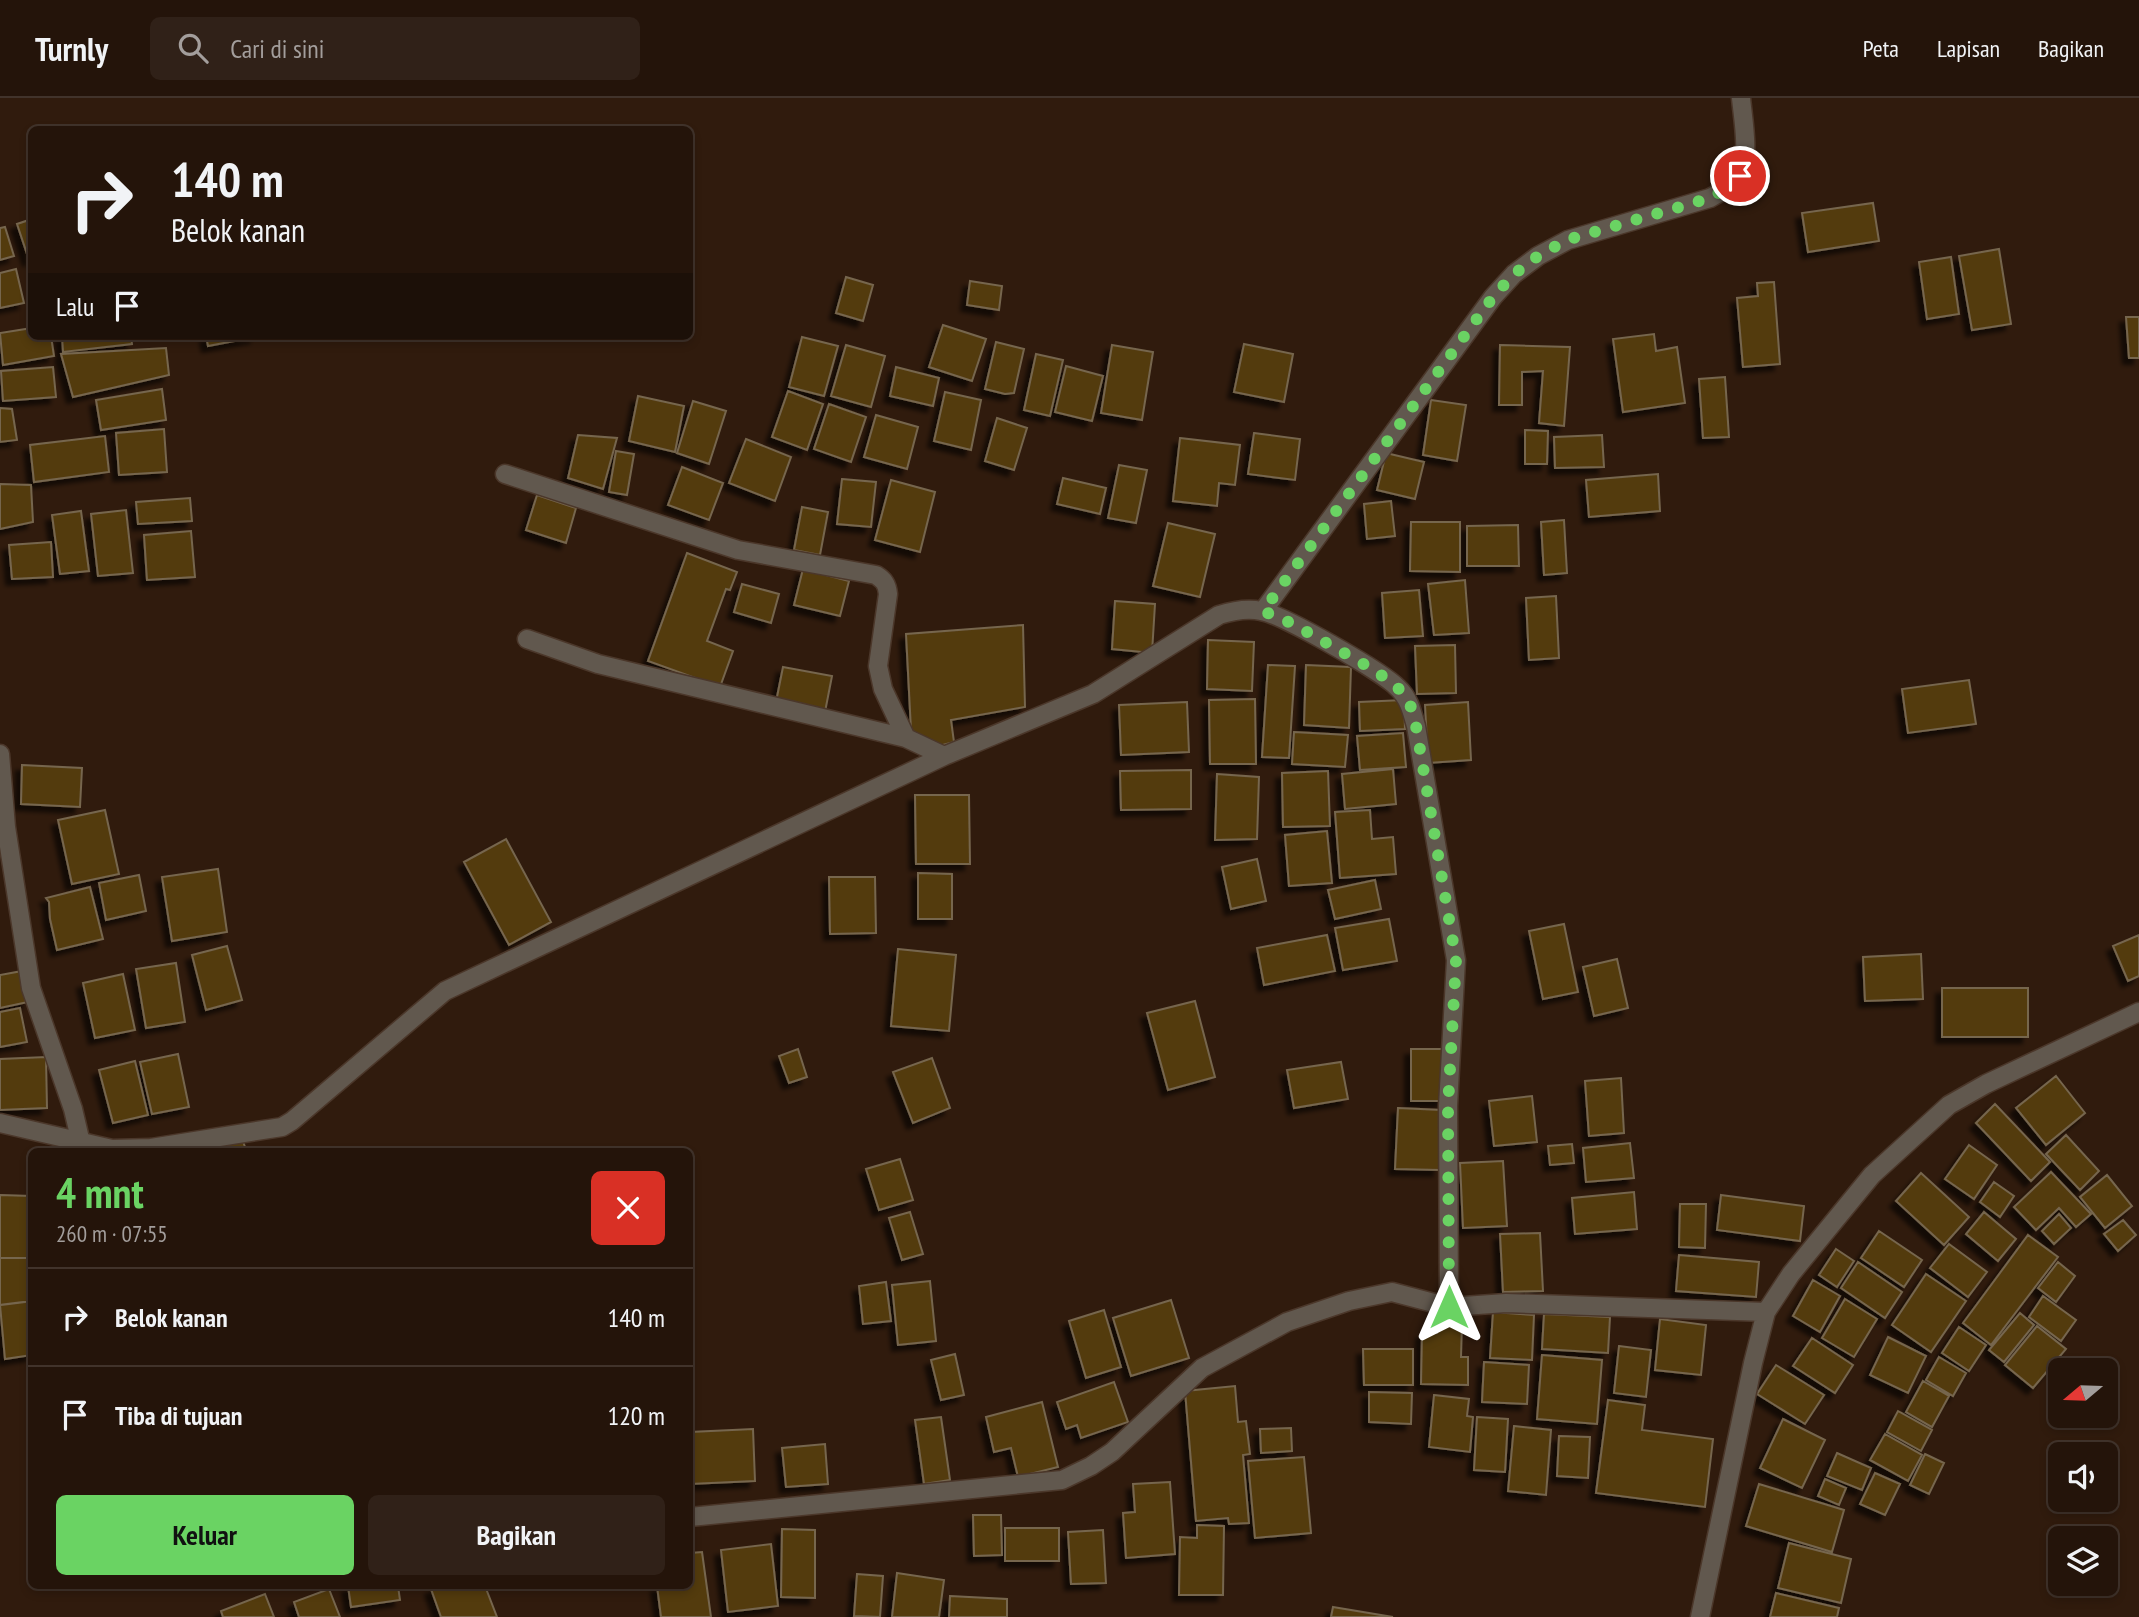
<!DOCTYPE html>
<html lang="id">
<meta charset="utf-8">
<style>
:root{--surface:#24140a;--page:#302118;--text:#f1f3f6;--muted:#a39e9c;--line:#41332b;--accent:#6ad363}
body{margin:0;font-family:"PT Sans Narrow",sans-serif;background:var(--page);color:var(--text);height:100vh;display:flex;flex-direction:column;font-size:26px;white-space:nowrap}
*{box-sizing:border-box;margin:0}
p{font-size:23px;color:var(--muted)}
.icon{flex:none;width:38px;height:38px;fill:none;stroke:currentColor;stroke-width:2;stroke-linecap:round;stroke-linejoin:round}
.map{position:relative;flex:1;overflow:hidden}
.details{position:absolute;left:28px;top:1050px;width:665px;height:441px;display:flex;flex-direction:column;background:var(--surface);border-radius:10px;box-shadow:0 4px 10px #0003,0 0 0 2px var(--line)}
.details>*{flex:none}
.banner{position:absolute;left:28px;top:28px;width:665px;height:214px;border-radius:10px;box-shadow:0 4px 10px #0003,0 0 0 2px var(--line);background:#24140a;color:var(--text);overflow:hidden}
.needle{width:46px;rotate:251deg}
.controls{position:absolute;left:2048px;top:1260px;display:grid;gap:14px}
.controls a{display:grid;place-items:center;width:70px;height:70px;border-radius:10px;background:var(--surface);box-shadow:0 4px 10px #0003,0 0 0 2px var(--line);font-size:35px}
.pin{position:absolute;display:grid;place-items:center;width:60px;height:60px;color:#fff;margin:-30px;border:4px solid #fff;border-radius:50%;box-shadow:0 2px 7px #0007}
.me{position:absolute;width:77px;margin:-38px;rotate:0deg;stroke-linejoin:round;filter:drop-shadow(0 0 5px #0008)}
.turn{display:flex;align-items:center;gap:24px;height:147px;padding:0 28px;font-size:32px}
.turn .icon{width:91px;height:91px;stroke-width:2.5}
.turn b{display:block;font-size:49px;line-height:60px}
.then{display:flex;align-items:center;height:66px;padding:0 28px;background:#0003;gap:14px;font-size:26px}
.round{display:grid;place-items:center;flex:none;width:74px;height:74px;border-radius:10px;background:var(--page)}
.headline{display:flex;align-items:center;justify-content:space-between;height:119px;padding:0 28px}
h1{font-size:42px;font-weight:700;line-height:52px;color:var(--accent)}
.button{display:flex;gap:14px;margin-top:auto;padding:14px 28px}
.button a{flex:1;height:80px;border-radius:10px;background:var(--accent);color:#111;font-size:28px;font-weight:700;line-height:80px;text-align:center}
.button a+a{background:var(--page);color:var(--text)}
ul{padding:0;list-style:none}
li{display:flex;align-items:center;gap:21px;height:98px;padding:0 28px;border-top:2px solid var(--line)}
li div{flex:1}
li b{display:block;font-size:26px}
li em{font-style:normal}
header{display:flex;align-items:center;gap:42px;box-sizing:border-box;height:98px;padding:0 35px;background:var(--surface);border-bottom:2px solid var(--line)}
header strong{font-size:33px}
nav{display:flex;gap:38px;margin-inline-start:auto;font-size:24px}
.search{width:490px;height:63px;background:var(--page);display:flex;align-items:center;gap:18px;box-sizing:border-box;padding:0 24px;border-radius:10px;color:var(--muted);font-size:26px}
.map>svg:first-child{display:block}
.building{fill:#533b10;stroke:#76664e;stroke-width:2;filter:url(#shadow)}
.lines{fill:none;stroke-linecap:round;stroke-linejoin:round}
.minor-casing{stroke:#4b372a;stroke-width:21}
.minor{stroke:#61584e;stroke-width:18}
.route{stroke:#6ad363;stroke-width:12;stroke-dasharray:0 21.6}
</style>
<header>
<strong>Turnly</strong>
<div class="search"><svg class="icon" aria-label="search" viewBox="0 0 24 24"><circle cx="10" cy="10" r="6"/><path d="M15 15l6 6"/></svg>Cari di sini</div>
<nav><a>Peta</a><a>Lapisan</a><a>Bagikan</a></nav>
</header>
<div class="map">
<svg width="2139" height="1519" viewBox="0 0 2139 1519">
<defs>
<filter id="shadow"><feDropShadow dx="-6" dy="6" stdDeviation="2" flood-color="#0009"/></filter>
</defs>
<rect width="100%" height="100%" fill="#301b0d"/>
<path class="building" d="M1873 105 1879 143 1808 154 1802 115Z
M32 121V161L29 162 17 126Z
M5 129 14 158 0 162V130Z
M1999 151 2011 226 1972 232 1959 158Z
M1951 159 1959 216 1927 221 1919 164Z
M16 171 24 205 0 210V175Z
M846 179 873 187 863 223 836 215Z
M970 183 1002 188 999 212 967 207Z
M1774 184 1780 266 1743 269 1737 200 1758 198 1757 185Z
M2126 219H2139V260H2129Z
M943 227 986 241 972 283 929 269Z
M32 230V238H51L54 258 3 267 0 235Z
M1654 236 1656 253 1677 249 1685 305 1623 314 1613 241Z
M62 238H131L132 246 63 254Z
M206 238H256V239L208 248Z
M802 239 838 248 824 298 789 289Z
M996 244 1024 251 1014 295 1005 296 985 291Z
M1244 246 1293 256 1284 304 1234 294Z
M846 247 885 258 871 309 831 298Z
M1112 247 1153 254 1142 322 1101 315Z
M1500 247 1570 249 1564 328 1539 325 1543 273 1522 274V307H1499Z
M166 250 169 277 73 299 61 256Z
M1036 256 1063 262 1050 318 1024 312Z
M1066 268 1103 278 1092 323 1055 314Z
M53 269 56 299 3 303 1 273Z
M896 269 939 280 933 308 890 298Z
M1725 279 1729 339 1703 340 1699 281Z
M162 291 166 322 101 332 96 302Z
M788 293 823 306 807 352 772 339Z
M945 294 981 302 971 352 934 343Z
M638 298 684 308 675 354 629 343Z
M1431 302 1466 307 1457 363 1423 357Z
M693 303 726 313 709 366 677 355Z
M829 306 866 319 851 364 814 351Z
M0 310 12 311 17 342 0 344Z
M876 317 918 329 907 371 864 359Z
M997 320 1027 330 1014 372 985 363Z
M164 331 167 374 119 377 116 335Z
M1525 332 1548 333 1547 366H1525Z
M1254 335 1300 341 1295 382 1248 376Z
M578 337 617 340 603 391 568 380Z
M1602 337 1604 369 1555 370 1554 339Z
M105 338 109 374 34 384 30 347Z
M1180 340 1240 347 1235 387 1219 385 1217 408 1173 403Z
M746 341 791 359 775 403 729 385Z
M616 353 634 356 627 397 609 394Z
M1386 355 1424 364 1415 401 1377 392Z
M1119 367 1147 372 1136 425 1108 420Z
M682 369 723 385 709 422 668 407Z
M1658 376 1660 413 1589 419 1586 382Z
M1063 380 1106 390 1100 416 1057 406Z
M842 381 876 384 871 429 837 426Z
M891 382 935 394 920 454 875 442Z
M0 386 31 387 33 424 0 431Z
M537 397 576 410 566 445 526 432Z
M190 400 192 423 138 426 136 404Z
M1391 403 1395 438 1367 441 1364 406Z
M802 409 828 414 820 457 794 452Z
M126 412 133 475 98 478 91 416Z
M81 413 89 473 60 476 52 417Z
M1564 422 1567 475 1544 477 1541 424Z
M1411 424H1460V474L1410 473Z
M1168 425 1215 436 1200 499 1153 488Z
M1518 427 1519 468H1467V428Z
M191 433 195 479 147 482 144 437Z
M51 444 53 479 12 481 9 447Z
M687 455 737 474 730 492 726 491 707 543 733 553 720 589 648 563Z
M803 471 849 483 840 518 794 507Z
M1465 482 1469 535 1434 537 1428 486Z
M742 486 779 496 771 525 734 514Z
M1419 492 1423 538 1385 540 1382 495Z
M1556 498 1559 560 1529 562 1526 500Z
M1115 503 1155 506 1152 555 1112 551Z
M1023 527 1025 609 951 622 954 644 939 648 911 632 906 536Z
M1208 542 1254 544 1252 593 1207 591Z
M1455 547 1456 595 1417 596 1415 548Z
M1268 567 1295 568 1289 660 1262 659Z
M1306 567 1351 569 1349 630 1304 627Z
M783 569 832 578 825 614 776 604Z
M1969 582 1976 626 1908 635 1902 591Z
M1255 601 1256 666H1210L1209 602Z
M1404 602 1405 631 1360 633 1359 604Z
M1187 604 1189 654 1121 657 1119 607Z
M1468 604 1471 662 1428 665 1425 607Z
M1294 634 1348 637 1345 669 1292 666Z
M1403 635 1406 669 1360 672 1357 638Z
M22 667 82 670 80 709 21 706Z
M1393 671 1396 706 1345 711 1342 676Z
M1191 672V711L1121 712 1120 673Z
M1328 673 1330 728 1283 729 1282 675Z
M1217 676 1259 679 1257 741 1215 742Z
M915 697H969L970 766H916Z
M105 712 119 776 72 786 58 722Z
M1370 712 1372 741 1393 739 1396 776 1340 780 1335 714Z
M1327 733 1332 785 1289 788 1285 737Z
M506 741 551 824 509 847 464 764Z
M1257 761 1266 803 1231 811 1222 769Z
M218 771 227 834 172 843 162 779Z
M918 775 952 776V821H918Z
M139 777 146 813 106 822 99 785Z
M829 779H875L876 835 830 836Z
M1375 782 1381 811 1335 821 1328 792Z
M90 789 103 841 57 852 50 821 49 804 46 800Z
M1389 821 1397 863 1343 872 1335 830Z
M1564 826 1578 894 1543 901 1529 833Z
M1327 837 1335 873 1264 887 1257 850Z
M2139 837V878L2128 883 2113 848Z
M227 848 242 902 206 912 192 857Z
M898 851 956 857 949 933 891 928Z
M1921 856 1923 901 1865 903 1863 859Z
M1617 861 1628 910 1594 918 1583 869Z
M176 865 185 924 146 930 136 871Z
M22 873 28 904 0 910V877Z
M123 876 135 932 95 940 83 885Z
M1942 890H2028V939H1942Z
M1195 903 1215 979 1168 992 1147 915Z
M20 910 27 944 0 949V914Z
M798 951 807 979 789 985 779 958Z
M1411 951H1443V1003H1411Z
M178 956 189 1009 152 1016 140 964Z
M46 959 47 1010 0 1012V961Z
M932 960 950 1010 913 1025 893 974Z
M135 963 148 1017 113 1025 99 972Z
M1341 964 1348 1001 1294 1010 1287 972Z
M2056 978 2085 1015 2046 1047 2016 1010Z
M1621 980 1624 1035 1589 1038 1585 983Z
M1532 998 1537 1044 1494 1048 1489 1003Z
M1995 1006 2050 1064 2031 1083 1976 1025Z
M1398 1010 1442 1012 1439 1072 1395 1071Z
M2066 1037 2099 1073 2080 1092 2046 1056Z
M242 1041 247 1054H207Z
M1630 1045 1634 1080 1586 1084 1583 1050Z
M1572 1046 1574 1065 1550 1067 1548 1048Z
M1969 1047 1997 1067 1974 1101 1945 1081Z
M900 1061 913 1102 879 1112 866 1071Z
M1503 1063 1507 1128 1463 1130 1460 1065Z
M2051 1074 2091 1116 2076 1129 2059 1110 2036 1132 2014 1109Z
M1921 1075 1969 1119 1944 1147 1896 1103Z
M2107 1077 2132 1108 2105 1130 2080 1099Z
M1994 1084 2014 1098 2000 1119 1980 1104Z
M1634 1094 1637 1131 1575 1136 1572 1100Z
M0 1097 32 1098V1160H0Z
M1721 1097 1804 1108 1800 1143 1717 1132Z
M1680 1106H1706L1705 1150 1679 1149Z
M910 1114 923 1156 902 1162 889 1120Z
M1984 1114 2016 1141 1998 1163 1966 1136Z
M2059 1116 2071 1130 2054 1146 2042 1133Z
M2123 1122 2136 1137 2118 1153 2104 1136Z
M1879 1133 1922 1162 1904 1189 1861 1160Z
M1540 1135 1543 1193 1503 1194 1500 1136Z
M2028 1137 2058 1159 1991 1247 1963 1225Z
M1949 1146 1987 1174 1968 1199 1930 1170Z
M1836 1151 1854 1163 1837 1189 1819 1177Z
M1679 1157 1759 1164 1756 1199 1676 1193Z
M0 1160H32V1203L0 1207Z
M1858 1164 1902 1194 1885 1220 1841 1190Z
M2058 1164 2075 1178 2056 1204 2038 1190Z
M1926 1176 1966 1203 1931 1254 1892 1227Z
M1813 1182 1840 1198 1820 1234 1793 1218Z
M930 1183 936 1243 898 1247 892 1187Z
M886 1184 891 1223 863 1226 859 1188Z
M2043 1198 2076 1222 2061 1243 2029 1219Z
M1845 1201 1877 1221 1854 1259 1822 1240Z
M1171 1202 1189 1260 1131 1278 1113 1220Z
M32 1203V1257L5 1261 0 1207Z
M1104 1212 1121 1269 1086 1280 1069 1223Z
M1493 1214 1534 1217 1532 1262 1490 1260Z
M2020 1215 2034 1227 2004 1264 1989 1252Z
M1544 1216 1610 1219 1608 1255 1542 1251Z
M1660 1221 1706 1227 1701 1277 1655 1272Z
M1437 1226H1462L1461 1259H1468V1287L1421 1286 1422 1235H1437Z
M2037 1228 2066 1251 2033 1290 2005 1267Z
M1959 1229 1986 1247 1969 1273 1942 1255Z
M1888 1239 1926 1258 1908 1295 1870 1277Z
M1812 1240 1853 1267 1835 1295 1793 1268Z
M1619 1248 1651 1252 1646 1299 1614 1295Z
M1363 1251H1413V1287H1364Z
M955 1256 964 1297 941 1302 931 1262Z
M1542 1257 1602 1262 1597 1326 1537 1321Z
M1939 1259 1966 1275 1953 1298 1926 1282Z
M1484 1264 1529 1267 1527 1306 1482 1304Z
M1776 1267 1824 1297 1805 1326 1757 1296Z
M1923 1283 1949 1298 1932 1329 1906 1314Z
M1114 1284 1128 1324 1081 1340 1077 1327 1066 1331 1057 1304Z
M1235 1288 1238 1324 1246 1323 1250 1356 1243 1357 1249 1425 1229 1426 1228 1420 1196 1423 1185 1293Z
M1369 1294 1412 1295 1411 1326 1369 1324Z
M1434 1297 1469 1301 1467 1318 1473 1319 1470 1354 1429 1349Z
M1608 1302 1645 1307 1642 1332 1713 1341 1705 1409 1596 1395Z
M1042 1304 1058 1369 1018 1379 1011 1350 994 1354 986 1319Z
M1898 1313 1932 1332 1921 1353 1887 1334Z
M941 1319 950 1382 924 1386 915 1322Z
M1477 1319 1508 1321 1505 1374 1474 1372Z
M1783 1321 1825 1342 1802 1390 1760 1370Z
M1514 1328 1551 1332 1546 1397 1508 1393Z
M1291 1330 1292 1353 1261 1355 1260 1331Z
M753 1331 755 1383 690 1386V1334Z
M1885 1336 1922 1357 1908 1383 1870 1362Z
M1559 1338 1590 1339 1588 1380 1557 1378Z
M825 1346 828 1386 786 1389 782 1350Z
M1837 1355 1871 1370 1862 1392 1827 1378Z
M1925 1356 1944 1365 1929 1396 1910 1387Z
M1304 1359 1311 1435 1255 1440 1248 1363Z
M1875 1375 1900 1386 1885 1417 1860 1406Z
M1825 1381 1846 1390 1839 1407 1818 1398Z
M1170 1384 1175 1456 1126 1460 1123 1415 1135 1414 1133 1386Z
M1759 1386 1844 1412 1832 1454 1746 1428Z
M973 1417H1001L1002 1457 974 1458Z
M1197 1427 1224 1428 1223 1497H1179L1180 1439 1197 1440Z
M1005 1430H1059V1463H1005Z
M782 1431 815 1432V1500L781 1499Z
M1103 1432 1106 1485 1071 1486 1068 1434Z
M1789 1445 1851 1461 1841 1505 1778 1490Z
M771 1446 778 1508 728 1514 721 1452Z
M702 1454 711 1519H661L657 1488H690V1455Z
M897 1475 944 1482 939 1519H892Z
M857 1476 883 1478 880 1519 854 1518Z
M348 1488H398L400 1502 351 1509Z
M439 1488H485L497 1519H441L431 1491Z
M329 1491 340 1519H299L294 1504Z
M1776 1495 1839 1510 1837 1519H1770Z
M265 1496 274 1519H223L221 1513Z
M950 1498 1007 1501V1519H949Z
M1333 1509 1393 1519H1331Z"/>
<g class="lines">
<g class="minor-casing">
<path id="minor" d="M505 376 738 452 876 477C884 482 887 486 888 496L878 568 883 591 906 640
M1263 513 1493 199 1514 176 1538 158 1568 142 1710 100C1721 94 1735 87 1740 76 1750 58 1743 21 1741 0
M527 541 598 566 906 640 944 658
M0 656 6 729 31 890 73 1011 81 1045
M0 1025 112 1051 113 1054
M112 1051 151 1050 282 1029 292 1023 445 893 944 658 1093 596 1219 517C1232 513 1247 510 1261 513 1282 516 1383 574 1398 590 1409 600 1412 614 1416 628L1456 862 1448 1008 1449 1209
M690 1419 1062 1382 1091 1368 1112 1354 1202 1270 1287 1224 1349 1203 1392 1194 1449 1209 1506 1205 1766 1214
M1700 1519 1753 1265 1766 1214 1791 1176 1872 1077 1949 1007 1986 986 2139 914"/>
</g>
<use href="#minor" class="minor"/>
</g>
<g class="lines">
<path class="route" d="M1449 1209 1448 1008 1456 862 1416 628 1410 606 1398 590 1376 573 1293 526 1263 513 1493 199 1514 176 1538 158 1567 142 1710 100 1727 90 1740 78"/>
</g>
</svg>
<div class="controls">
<a><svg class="needle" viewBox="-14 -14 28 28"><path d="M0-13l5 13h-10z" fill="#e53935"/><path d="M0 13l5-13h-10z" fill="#a39e9c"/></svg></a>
<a><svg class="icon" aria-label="sound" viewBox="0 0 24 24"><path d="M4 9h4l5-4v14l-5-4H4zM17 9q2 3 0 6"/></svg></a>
<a><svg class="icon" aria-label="layers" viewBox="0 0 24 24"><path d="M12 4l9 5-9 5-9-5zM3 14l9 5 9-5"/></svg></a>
</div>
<div class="pin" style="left:1740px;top:78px;background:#d93025"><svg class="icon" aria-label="arrive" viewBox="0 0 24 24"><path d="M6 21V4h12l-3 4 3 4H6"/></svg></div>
<svg class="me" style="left:1449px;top:1209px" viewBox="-20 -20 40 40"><path d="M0-17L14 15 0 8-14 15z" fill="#6ad363" stroke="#fff" stroke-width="4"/></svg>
<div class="banner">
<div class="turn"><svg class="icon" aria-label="right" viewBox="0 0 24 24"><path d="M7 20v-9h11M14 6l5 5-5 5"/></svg><div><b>140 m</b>Belok kanan</div></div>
<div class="then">Lalu<svg class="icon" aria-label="arrive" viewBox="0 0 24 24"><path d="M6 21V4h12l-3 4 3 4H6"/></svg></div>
</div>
<section class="details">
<div class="headline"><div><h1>4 mnt</h1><p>260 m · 07:55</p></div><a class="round" style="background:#d93025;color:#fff"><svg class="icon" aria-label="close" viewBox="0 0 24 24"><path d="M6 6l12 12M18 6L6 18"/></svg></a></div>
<ul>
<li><svg class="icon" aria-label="right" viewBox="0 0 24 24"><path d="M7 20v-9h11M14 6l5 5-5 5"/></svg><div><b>Belok kanan</b></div><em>140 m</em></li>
<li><svg class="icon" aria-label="arrive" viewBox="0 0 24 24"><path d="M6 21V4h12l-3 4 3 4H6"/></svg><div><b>Tiba di tujuan</b></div><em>120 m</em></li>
</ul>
<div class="button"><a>Keluar</a><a>Bagikan</a></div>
</section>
</div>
